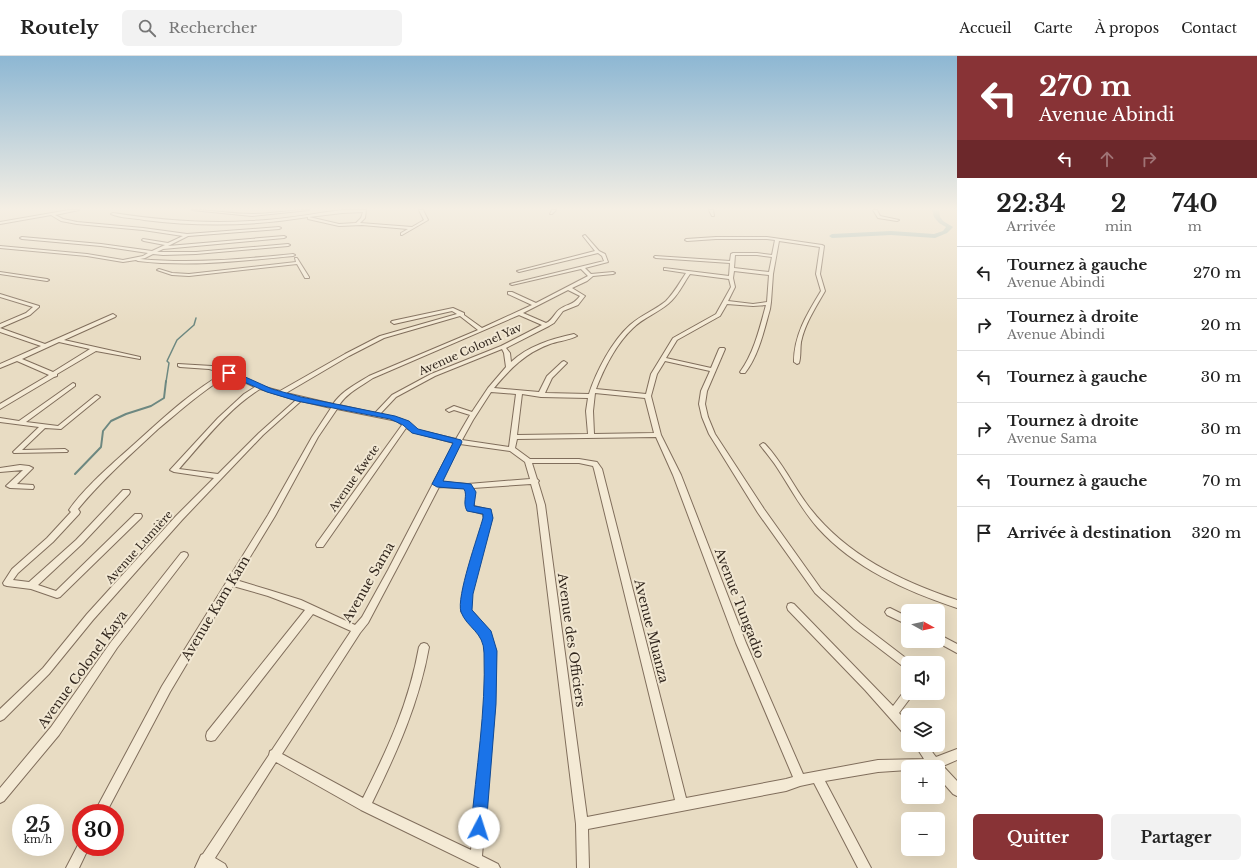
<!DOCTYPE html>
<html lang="fr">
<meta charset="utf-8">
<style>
:root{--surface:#fff;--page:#f2f2f2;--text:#222;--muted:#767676;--line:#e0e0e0;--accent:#883336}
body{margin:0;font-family:"Libre Baskerville",serif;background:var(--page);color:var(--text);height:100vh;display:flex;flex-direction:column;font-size:15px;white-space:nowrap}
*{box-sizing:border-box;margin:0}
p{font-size:13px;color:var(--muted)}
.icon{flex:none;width:22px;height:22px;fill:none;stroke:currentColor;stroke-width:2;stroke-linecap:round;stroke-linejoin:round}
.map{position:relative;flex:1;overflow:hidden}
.side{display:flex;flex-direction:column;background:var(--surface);width:300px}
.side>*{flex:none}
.top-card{background:#883336;color:#fff;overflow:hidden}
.needle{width:26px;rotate:98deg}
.fabs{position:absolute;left:901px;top:548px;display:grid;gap:8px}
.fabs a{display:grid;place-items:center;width:44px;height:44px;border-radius:6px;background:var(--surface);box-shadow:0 4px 16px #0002;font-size:20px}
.speed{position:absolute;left:12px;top:748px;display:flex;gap:8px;font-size:20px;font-weight:700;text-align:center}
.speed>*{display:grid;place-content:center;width:52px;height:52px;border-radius:50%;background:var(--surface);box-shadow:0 4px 16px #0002;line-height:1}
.speed small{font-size:10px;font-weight:400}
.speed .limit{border:6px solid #d22;background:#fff;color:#111}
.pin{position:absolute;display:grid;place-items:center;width:34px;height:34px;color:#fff;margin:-17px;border-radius:8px;box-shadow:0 2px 6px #0006}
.me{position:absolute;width:44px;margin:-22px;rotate:5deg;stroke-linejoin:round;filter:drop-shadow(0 0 3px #0008)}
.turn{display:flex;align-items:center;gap:14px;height:84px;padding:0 16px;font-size:18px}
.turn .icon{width:52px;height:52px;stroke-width:2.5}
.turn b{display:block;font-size:28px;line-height:34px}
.lanes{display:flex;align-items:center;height:38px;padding:0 16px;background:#0003;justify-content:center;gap:20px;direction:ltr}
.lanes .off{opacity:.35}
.eta{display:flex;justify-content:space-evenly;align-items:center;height:68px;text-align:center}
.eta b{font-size:24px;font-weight:700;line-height:28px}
.action{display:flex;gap:8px;margin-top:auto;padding:8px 16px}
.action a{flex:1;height:46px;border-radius:6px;background:var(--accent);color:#fff;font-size:16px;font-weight:700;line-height:46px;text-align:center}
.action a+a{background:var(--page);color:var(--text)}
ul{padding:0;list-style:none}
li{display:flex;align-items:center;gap:12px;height:52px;padding:0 16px;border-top:1px solid var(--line)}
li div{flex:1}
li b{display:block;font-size:15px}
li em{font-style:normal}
header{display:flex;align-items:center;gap:24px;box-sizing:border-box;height:56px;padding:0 20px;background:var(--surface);border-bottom:1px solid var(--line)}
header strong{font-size:19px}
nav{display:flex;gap:22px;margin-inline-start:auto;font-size:14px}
.search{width:280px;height:36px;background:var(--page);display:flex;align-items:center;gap:10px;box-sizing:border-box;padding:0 14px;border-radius:6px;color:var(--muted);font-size:15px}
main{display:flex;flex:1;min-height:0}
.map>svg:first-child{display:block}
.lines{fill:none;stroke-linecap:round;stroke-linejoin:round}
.stream-far1{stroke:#6d8881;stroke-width:1.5}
.stream{stroke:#6d8881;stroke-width:2}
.river{fill:#a5bcb4;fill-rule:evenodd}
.minor-casing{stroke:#806e5c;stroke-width:2}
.minor{fill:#f4ead5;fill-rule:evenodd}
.route{fill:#1a73e8;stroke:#114b97}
.labels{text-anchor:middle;stroke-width:4;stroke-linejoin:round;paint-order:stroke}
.street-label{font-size:11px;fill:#32271e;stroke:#f1e7d2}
.near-street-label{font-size:13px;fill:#32271e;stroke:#f1e7d2}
</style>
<header>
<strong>Routely</strong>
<div class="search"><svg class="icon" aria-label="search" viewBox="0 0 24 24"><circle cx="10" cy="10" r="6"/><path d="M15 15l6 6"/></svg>Rechercher</div>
<nav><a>Accueil</a><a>Carte</a><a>À propos</a><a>Contact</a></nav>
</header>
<main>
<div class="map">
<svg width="957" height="812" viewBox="0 0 957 812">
<rect width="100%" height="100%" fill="#e8dcc3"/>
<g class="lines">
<path class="stream-far1" d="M166 326 169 307 167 305 177 284 194 269 196 262"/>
<path class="stream" d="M75 418 101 391 103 375 111 365 126 358 151 350 164 342 166 325"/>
<path class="river" d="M932 154H939L940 161 943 165 953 171 947 177 935 182 891 179 832 182 829 180 832 178 891 175 934 178 943 175 946 171 939 167 934 161Z"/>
<g class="minor-casing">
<path id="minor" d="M69 154H79L55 159 63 163 77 166 143 172 187 178 279 171 281 172 279 173 188 180 168 190 284 180 286 181 284 182 163 193 157 196H196L288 188 290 189 288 190 196 198 163 199 153 198 145 202 140 203C192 208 242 203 293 198L295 199 293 200C241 205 190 211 138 205L136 204 123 206 87 200 0 192V190L87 198 123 204 143 200 148 197 101 190 22 183 20 182 22 181 101 188 152 195 165 189 144 185 142 184 143 183 168 187 183 180 143 174 77 168 61 165 51 159 0 168V166Z
M192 154C212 154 232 158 252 158 271 158 290 154 309 154L252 160Z
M342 154H366L365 162 360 167 412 171 424 164 419 154H423L428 164 402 179H401V177L408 173 362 169 339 170 308 163V161C254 170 199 171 144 164 134 162 120 162 111 158L113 157C159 164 204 168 250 165 281 164 311 158 342 154ZM363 156 361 162 356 167 339 168 309 161 342 157Z
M552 154H556L552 158H550Z
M709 154H713L714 160H712Z
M873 154H877L880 160 899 164 897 165 878 162Z
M585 179 599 195 605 198 608 206 585 212 591 218 613 216 615 217 613 218 593 220 587 225 572 232 585 240 578 249 563 255 554 267 549 270 506 292 510 297 511 306C528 290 551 283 574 278L577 280C570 284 558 285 550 288 525 297 510 313 494 332L539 336 547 320 562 306 564 305 567 307 552 322 545 337 589 338C596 316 612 285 630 269 641 259 655 254 666 245 674 237 680 226 686 217L666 214H664V212L729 220 730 207 656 202 654 201 655 200 730 205 731 198 733 197H757L772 199 775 184 767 183H716L687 185 685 184 686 183 716 181H767L822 189 824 190 820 218 825 235C816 251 805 267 801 286 800 293 801 301 799 307L797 308 794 306C794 279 807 258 821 235L816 218 820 191 779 185 773 218 771 246 770 253C764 274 759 299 745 317H741L740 316C754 297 760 271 766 249L753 250 727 248 720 260 677 284 666 302 711 312 719 293 720 292H724L725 293 707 335 705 348 708 361 715 378 764 453 821 533 860 567 911 606 912 607H908V613L905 612 854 573 815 537 758 457 709 378 702 361 699 348 701 335 710 315 665 305 657 318 651 340 661 379 681 419 746 587 803 718 878 704 924 703 915 689H927L936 701 957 693V704L943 710 957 725V740L953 738 938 721V711H908V714L878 716 825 725 871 812H858L814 727 800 730 786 735 588 773 589 812H577L576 768 537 449 531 428 473 432 474 450 490 454 492 462 471 538V554L490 576 496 595 495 648 482 800 498 808 500 812H480L361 754 276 706 215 802 225 808 227 812H195L201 799 203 798 269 699 270 695 272 694 351 575 313 558 215 684 211 685 207 684 206 680 207 676 305 554 268 540 233 530 170 636 106 757H94L162 630 268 459 312 381 331 352 301 345 263 379 182 464 93 564 49 618 4 663 0 665V653L43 612 87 558 176 460 214 422 174 416 170 414 218 362 244 338 255 331 229 319C203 334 181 354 158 373 130 399 102 424 78 453L80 456 79 458 53 486 18 517 13 524 29 526 76 484 123 434H129L130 436 129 438 82 488 38 529 56 535 135 458H141L142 460 141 462 60 541 57 542 31 533 7 530 4 529 3 527 12 513 47 482 71 456 69 454C84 432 111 409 131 391 160 365 190 336 224 317L209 313 180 311 178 310V308L212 310 231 316 261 330 280 335 345 298 380 280 457 258 452 255 394 268 391 266 392 265 453 252 464 257V259L482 272 532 249 508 238V236H512L536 247 588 220 581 213 512 229 510 228 604 205 602 200 598 197 519 216 517 215 595 195 583 180ZM735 199H757L772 201 769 216 734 212ZM734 215 769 219 767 246 753 248 728 245 735 231 733 222ZM690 218 729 223 731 231 716 258 673 282 651 318 646 338 596 333C604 312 616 288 633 272 643 262 657 257 668 248 678 240 683 228 690 218ZM568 234 580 240C572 250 569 247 560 253 555 256 553 264 546 267L523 257ZM519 259 542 269 501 290 431 318 392 339 375 357 339 349C347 337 361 330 373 322ZM460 260 478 274 369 320C356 328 342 335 333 348L286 337 349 300 384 282ZM502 293 504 297 506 311 488 332 472 356 454 350 446 354 449 356 454 354 470 359 456 383 417 374 409 368 408 366 405 365 401 363 380 358 396 341 435 320ZM260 333 296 344 259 377 218 418 179 413C204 385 228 353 260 333ZM491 336 516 338 509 391 462 384 473 364ZM595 337 645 342 654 377 594 378 593 355ZM522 338 541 341 588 342 586 355 588 378 517 379ZM337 353 397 365 402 369 317 487 316 489 317 491H323L406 372 413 376 454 387 388 514 362 561 355 569 301 544 269 534 236 524 275 460 318 381ZM656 381 673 419 736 587 793 721 786 723 686 742 602 413 597 406 579 403H530L515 392 517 383ZM460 388 510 395 525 406 530 423 468 428 441 426ZM532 407H579L593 410 594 413 675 744 587 761 545 449 538 426 539 425 537 423ZM439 431 466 432C468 440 465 447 468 454L483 458 484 462 463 538 461 555 483 581 486 595 485 648 471 794 372 747C397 696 419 647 429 591L427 588 424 587 421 588 419 591C409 647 388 692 363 742L282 698 360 577 368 567 405 497Z
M295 202H297L309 221V222H305L297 208 189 220 172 219 157 214 159 213 172 217 189 218 296 206Z
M0 216 47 223 49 224 47 225 0 218Z
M0 238 39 250V251L30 259 0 272V268L26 257 33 251 0 241Z
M113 258 116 260 115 261 64 284 140 301V303L96 295 57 318V320L54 321 0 353V348L49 319 17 305 0 312V308L41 290 0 276V272L45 288ZM59 286 90 293 53 316 22 303Z
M73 327 75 328V330L26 366 58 370 95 340 97 339 100 341 61 373 45 372 22 394 65 393 68 395 67 396 14 397 13 396 14 395 39 371 0 366V362L19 365Z
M763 387 765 388C783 407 793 430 809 451 846 499 900 525 957 544V552C906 535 854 512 818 472 802 454 791 433 778 413 773 405 766 397 760 389Z
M20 409 29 410 33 412 17 428 33 429 34 431 33 433 10 432 6 430 23 414 0 416V412Z
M184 496 187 497 188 499 187 501 117 592 59 679 4 745 0 747V732L51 671 111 586 181 497Z
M791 547 794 548 893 650 905 634 908 633V637H914L899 657 908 666V679L904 678 865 634 788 554 787 551 788 548Z
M890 552 908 561V569L887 559 885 556 887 553Z
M938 578 957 588V597L935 585H938Z
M81 786V791H89L79 812H66L79 787Z"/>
</g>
<use href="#minor" class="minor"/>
</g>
<linearGradient id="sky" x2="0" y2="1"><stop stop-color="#8db7d3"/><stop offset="0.57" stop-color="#f5efe4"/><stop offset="1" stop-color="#f5efe4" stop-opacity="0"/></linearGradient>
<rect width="957" height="268" fill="url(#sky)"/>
<path class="route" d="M226 315H232L272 333 301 341 395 360 409 365 418 373 461 384 462 386 443 425 471 428 476 436 474 450 491 453 493 462 473 538 472 554 491 575 497 595 496 648 486 772 484 778 479 780 473 778 471 772C476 714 486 655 484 597 484 576 467 572 461 556 456 541 478 480 483 462V458L467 455C462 446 468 440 464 433L437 431 432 428 453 387 412 377 403 369 390 363 297 345 267 336 226 318Z"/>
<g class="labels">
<g class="street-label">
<text transform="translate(470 293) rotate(-24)" y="4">Avenue Colonel Yav</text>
<text transform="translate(354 422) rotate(-55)" y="4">Avenue Kwete</text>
<text transform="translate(139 491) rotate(-48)" y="4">Avenue Lumière</text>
</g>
<g class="near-street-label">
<text transform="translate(368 526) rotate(-60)" y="5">Avenue Sama</text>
<text transform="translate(740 547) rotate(69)" y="5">Avenue Tungadio</text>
<text transform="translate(215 552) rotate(-59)" y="5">Avenue Kam Kam</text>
<text transform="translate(652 575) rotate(76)" y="5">Avenue Muanza</text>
<text transform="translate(572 584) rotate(82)" y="5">Avenue des Officiers</text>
<text transform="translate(82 613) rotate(-54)" y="5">Avenue Colonel Kaya</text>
</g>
</g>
</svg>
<div class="fabs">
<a><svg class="needle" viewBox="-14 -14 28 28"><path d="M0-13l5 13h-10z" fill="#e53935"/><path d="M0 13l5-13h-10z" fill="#767676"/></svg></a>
<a><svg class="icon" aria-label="sound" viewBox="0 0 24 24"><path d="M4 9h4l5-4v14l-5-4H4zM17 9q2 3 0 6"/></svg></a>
<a><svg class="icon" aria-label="layers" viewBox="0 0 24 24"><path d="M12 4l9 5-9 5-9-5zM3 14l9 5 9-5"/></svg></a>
<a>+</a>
<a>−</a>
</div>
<div class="speed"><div>25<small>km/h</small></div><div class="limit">30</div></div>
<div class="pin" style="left:229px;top:317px;background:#d93025"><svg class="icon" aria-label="arrive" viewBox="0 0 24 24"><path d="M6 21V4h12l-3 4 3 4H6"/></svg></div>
<svg class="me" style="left:479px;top:772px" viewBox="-20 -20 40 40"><circle r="19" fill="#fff"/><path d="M0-13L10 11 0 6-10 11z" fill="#1a73e8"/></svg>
</div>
<section class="side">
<div class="top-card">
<div class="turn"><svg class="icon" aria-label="left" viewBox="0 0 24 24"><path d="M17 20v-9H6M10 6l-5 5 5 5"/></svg><div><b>270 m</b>Avenue Abindi</div></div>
<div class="lanes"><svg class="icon" aria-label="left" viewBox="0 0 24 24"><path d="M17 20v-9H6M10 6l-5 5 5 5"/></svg><svg class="icon off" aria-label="ahead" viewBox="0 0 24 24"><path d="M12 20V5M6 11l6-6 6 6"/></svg><svg class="icon off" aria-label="right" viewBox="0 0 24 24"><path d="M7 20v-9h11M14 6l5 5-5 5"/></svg></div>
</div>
<div class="eta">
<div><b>22:34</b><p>Arrivée</p></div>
<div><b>2</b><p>min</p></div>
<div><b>740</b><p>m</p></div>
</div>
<ul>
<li><svg class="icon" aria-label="left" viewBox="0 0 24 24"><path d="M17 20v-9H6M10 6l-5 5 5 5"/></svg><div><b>Tournez à gauche</b><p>Avenue Abindi</p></div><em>270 m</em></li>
<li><svg class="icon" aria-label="right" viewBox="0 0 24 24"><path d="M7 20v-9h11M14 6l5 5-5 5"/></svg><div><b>Tournez à droite</b><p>Avenue Abindi</p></div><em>20 m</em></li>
<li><svg class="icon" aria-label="left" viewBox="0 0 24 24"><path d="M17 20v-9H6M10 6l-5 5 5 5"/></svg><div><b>Tournez à gauche</b></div><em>30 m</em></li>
<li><svg class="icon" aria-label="right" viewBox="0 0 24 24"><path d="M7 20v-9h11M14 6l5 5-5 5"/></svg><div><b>Tournez à droite</b><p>Avenue Sama</p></div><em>30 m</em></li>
<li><svg class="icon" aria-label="left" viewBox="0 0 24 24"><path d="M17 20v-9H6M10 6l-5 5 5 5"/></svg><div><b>Tournez à gauche</b></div><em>70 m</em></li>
<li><svg class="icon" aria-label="arrive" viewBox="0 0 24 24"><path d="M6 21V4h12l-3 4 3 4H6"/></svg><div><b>Arrivée à destination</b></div><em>320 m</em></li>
</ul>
<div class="action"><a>Quitter</a><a>Partager</a></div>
</section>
</main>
